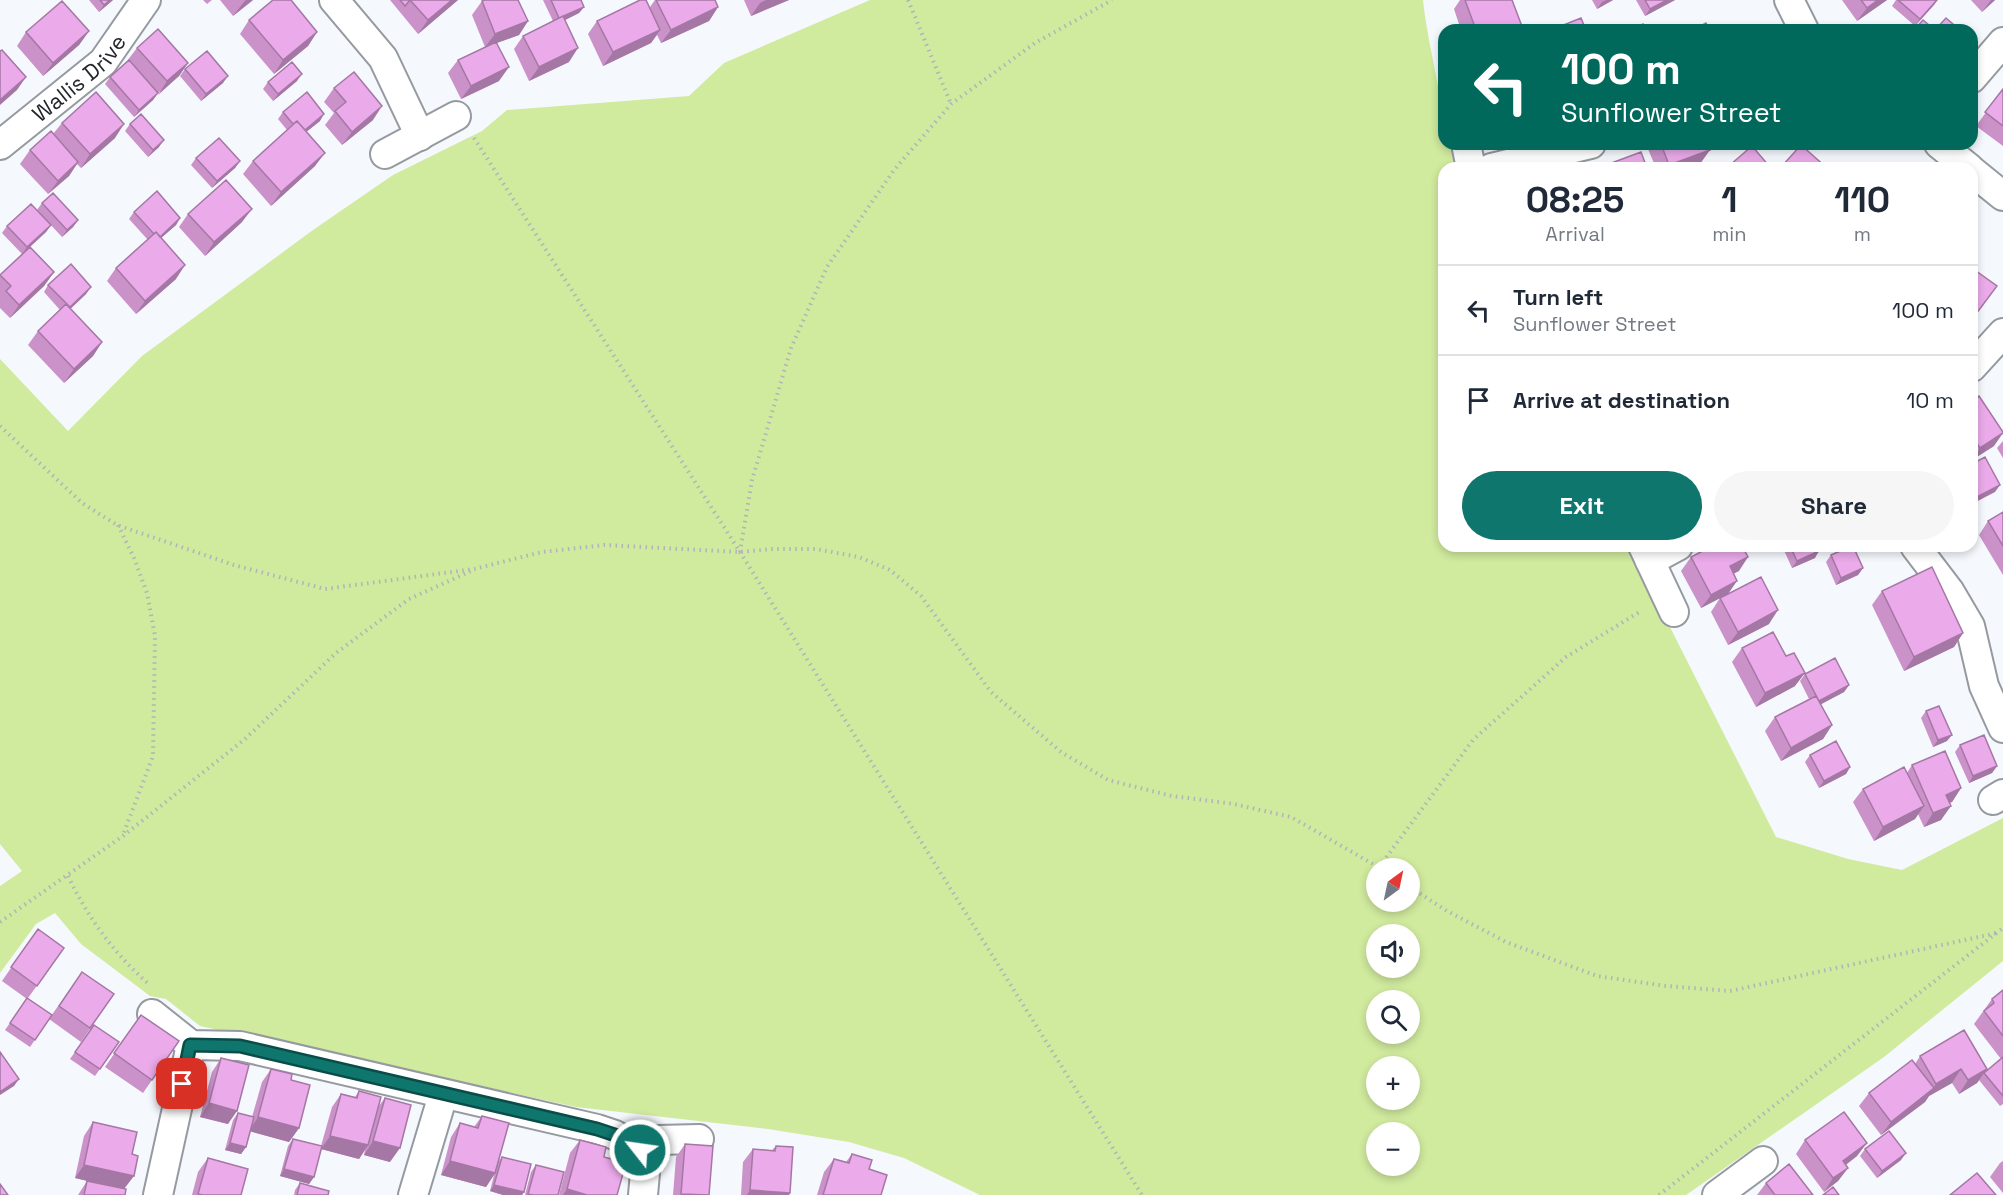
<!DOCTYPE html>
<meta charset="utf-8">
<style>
:root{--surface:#fff;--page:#f6f6f7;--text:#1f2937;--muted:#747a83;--line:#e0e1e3;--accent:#0f766e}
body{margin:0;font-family:"Space Grotesk",sans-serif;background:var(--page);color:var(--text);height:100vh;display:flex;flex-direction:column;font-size:22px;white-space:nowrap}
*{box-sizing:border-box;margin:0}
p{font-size:20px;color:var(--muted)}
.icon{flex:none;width:33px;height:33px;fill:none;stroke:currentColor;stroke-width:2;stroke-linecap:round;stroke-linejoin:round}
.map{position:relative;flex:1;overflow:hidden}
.drawer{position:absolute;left:1438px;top:162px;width:540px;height:390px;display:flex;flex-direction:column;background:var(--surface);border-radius:18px;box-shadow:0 3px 9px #0003}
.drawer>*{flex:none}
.banner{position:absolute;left:1438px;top:24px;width:540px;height:126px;border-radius:18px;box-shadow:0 3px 9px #0003;background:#00695c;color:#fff;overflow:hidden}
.needle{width:39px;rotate:33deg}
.controls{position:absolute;left:1366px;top:858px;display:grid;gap:12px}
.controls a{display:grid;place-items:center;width:54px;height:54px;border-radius:50%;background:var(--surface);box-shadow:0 3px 9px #0003;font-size:30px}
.pin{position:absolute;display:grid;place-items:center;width:51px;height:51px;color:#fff;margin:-26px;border-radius:12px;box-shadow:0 3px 9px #0006}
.me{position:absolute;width:66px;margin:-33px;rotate:300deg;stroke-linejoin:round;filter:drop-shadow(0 0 4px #0008)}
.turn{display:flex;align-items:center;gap:21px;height:126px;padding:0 24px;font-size:27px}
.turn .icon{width:78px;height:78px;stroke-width:2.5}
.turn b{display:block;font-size:42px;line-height:51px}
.eta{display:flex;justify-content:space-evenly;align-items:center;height:102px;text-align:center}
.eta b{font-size:36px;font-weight:800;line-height:42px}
.primary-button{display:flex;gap:12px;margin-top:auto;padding:12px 24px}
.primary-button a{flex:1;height:69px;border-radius:36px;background:var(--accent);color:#fff;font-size:24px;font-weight:800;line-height:69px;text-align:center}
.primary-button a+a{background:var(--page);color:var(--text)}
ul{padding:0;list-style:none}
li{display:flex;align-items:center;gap:18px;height:90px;padding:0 24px;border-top:2px solid var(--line)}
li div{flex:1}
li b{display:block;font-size:22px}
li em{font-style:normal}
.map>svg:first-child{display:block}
.green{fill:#d0ea9e;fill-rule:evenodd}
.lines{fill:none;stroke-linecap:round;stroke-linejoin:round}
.street-casing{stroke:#959aa1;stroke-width:32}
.path{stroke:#b1b4b8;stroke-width:4;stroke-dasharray:1.5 4.5;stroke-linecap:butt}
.street{stroke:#fff;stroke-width:28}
.wall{fill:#ca92c9}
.shaded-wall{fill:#a477a4}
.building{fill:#ebaaea;stroke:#a477a4;stroke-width:1.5}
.route-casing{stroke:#0a4d48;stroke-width:15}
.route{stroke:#0f766e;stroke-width:10}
.labels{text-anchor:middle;stroke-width:6;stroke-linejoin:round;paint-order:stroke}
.street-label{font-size:22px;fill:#24262a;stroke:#f5f8fd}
</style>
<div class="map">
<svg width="2003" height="1195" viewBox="0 0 2003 1195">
<rect width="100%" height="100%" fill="#f5f8fd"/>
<path class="green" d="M870 0H1423C1428 49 1444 95 1444 144H1451L1456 168H1444V546H1629L1776 837 1848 859 1902 870 2003 818V961L1884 1057 1686 1195H980L904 1158 849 1142 768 1129 576 1107 200 1026 166 999 150 996 81 944 55 913 36 924 0 973V886L22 871 0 844V359L68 431 142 356 313 230 393 175 482 131 507 110 689 96 724 63ZM1377 868H1410V902H1377ZM1377 934H1410V968H1377ZM1377 1000H1410V1034H1377ZM1377 1066H1410V1100H1377ZM1377 1132H1410V1166H1377Z"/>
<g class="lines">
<g class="street-casing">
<g id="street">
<path d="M334 0 383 58 420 136"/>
<path d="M1789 0 1804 30"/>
<path d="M1972 78 2003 42"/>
<path d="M1466 144 1471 168"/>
<path d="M1939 144 1969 168"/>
<path id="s1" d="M0 145 103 62 146 0"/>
<path d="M385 154 456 116"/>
<path d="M1491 168 1591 144"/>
<path d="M1972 171 2003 196"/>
<path d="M1972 367 2003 333"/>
<path d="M1643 546 1674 612"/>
<path d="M1915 546 1950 592 1970 626 1984 686 2003 728"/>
<path d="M1650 561 1678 546"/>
<path d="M1993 800 2003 794"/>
<path d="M152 1014 191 1045 240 1046 597 1129 615 1135 640 1150 658 1140 699 1139"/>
<path d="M640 1150 645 1173 643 1195"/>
<path d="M158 1195 191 1045"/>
<path d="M413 1195 443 1095"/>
<path d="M1717 1195 1763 1161"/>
</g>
</g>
<path class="path" d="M908 0 951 104
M474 138 740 552 1142 1195
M0 426 82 503 117 525 234 565 325 589 474 569 542 552 604 545 740 552 771 549H816L859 557 890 570 921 596 991 692 1061 752 1108 780 1172 796 1234 804 1291 817 1380 868
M118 525 134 558 147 593 155 636 153 756 123 835
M740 552 752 480 791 348 827 267 894 170 951 104 1035 43 1112 0
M1379 867 1473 740 1566 657 1641 611
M68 876C88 918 115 955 150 985
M1410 887 1447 911 1506 942 1597 976 1666 986 1730 991 1997 933
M0 922 123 836 245 739 336 653 409 599 471 571
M1659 1195 2003 928"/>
<use href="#street" class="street"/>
</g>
<path class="wall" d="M89 0H113L99 12Z
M203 0H212L207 4Z
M220 0H253L233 16Z
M390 0H458L418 34Z
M543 0H581L584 7 579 13 565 20 569 62 529 81 514 49 523 36 553 21Z
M655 0H715L718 7 709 21 661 43 657 35 651 43 603 66 588 34 597 21 650 7Z
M744 0H789L751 16Z
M1460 0H1465L1523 29 1522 30H1461L1454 9Z
M1592 0H1613L1597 9Z
M1636 0H1675L1645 16Z
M1842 0H1887L1857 21Z
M1896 0H1937L1915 26 1892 6Z
M1971 0H1995L1982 12Z
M482 1 528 21 519 35 497 43 499 81 461 99 448 73 458 60 485 47 472 15Z
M249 20 317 32 308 46 274 74 240 34Z
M89 31 79 45 43 76 17 46 26 32Z
M137 48 188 63 179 76 157 94 153 100 134 117 105 84 110 77 127 61Z
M185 69 223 83 201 101 180 76Z
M297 81 273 101 263 89 268 82Z
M334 88 373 120 342 145 325 125 334 113 324 102Z
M2003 89V146L1976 126Z
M283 112 320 121 306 132 315 166 271 206 243 174 253 161 287 130 278 119Z
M62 123 115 138 81 168 77 164 69 176 48 194 20 164 30 150 53 134Z
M130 124 159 147 148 157 125 131Z
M1652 144H1707L1700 164 1689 168H1656L1648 149Z
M196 158 240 161 235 168 212 188 191 165Z
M42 203 78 220 73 227 62 237 37 210Z
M134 212 180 218 176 225 161 238 176 279 136 314 107 281 116 268 148 240 129 219Z
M188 214 242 222 205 256 179 227Z
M51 225 46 232 30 247 54 272 44 286 10 318 0 308V275L22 254 2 233 7 226Z
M48 285 86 294 70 309 102 342 93 356 64 383 28 345 38 331 60 310 44 292Z
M1972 400 1994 446 1972 460Z
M2003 441V458L1997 448Z
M2003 512V575L1979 535 1988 521Z
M1782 546H1817L1815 558 1792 568Z
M1831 555 1863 568 1858 575 1836 585 1826 562Z
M1691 557 1739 571 1734 573 1728 594 1701 608 1681 571Z
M1882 591 1963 633 1954 647 1904 671 1872 605Z
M1720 598 1769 624 1728 645 1711 612Z
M1742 648 1795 686 1756 707 1732 662Z
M1805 674 1849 685 1844 692 1821 704 1832 725 1823 739 1781 761 1765 731 1775 717 1809 699 1800 681Z
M1926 711 1947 741 1933 747 1921 718Z
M1960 745 1997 766 1992 773 1969 783 1955 752Z
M1810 755 1850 767 1846 774 1819 788 1805 762Z
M1912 765 1961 788 1952 802 1949 803 1941 820 1924 827 1918 814 1915 819 1874 841 1853 802 1863 789 1907 773Z
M38 929 64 948 28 998 52 1015 30 1047 5 1030 27 999 2 981Z
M82 972 114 994 81 1042 49 1019Z
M2003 990V1104L2000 1106 1979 1080 1977 1083 1959 1094 1952 1083 1929 1096 1925 1102 1881 1135 1859 1106 1869 1093 1915 1064 1920 1056 1986 1071 2001 1059 1974 1024 1992 999Z
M141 1015 179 1041 143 1093 105 1067Z
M94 1025 119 1042 95 1076 70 1059Z
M221 1058 228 1124 200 1117 212 1072Z
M271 1069 291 1080 299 1128 289 1142 250 1131 246 1147 241 1154 225 1150 233 1120 238 1113 252 1117 262 1082Z
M359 1091 378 1107 385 1098 390 1162 364 1155 365 1150 359 1159 321 1149 314 1177 309 1184 280 1176 288 1146 293 1139 321 1146 332 1107 341 1094 355 1097Z
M482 1116 498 1162 502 1157 524 1192 522 1195H503L490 1191 494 1175 486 1187 441 1175 451 1137 460 1123 474 1127Z
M93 1122 125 1189V1195H78L87 1181 75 1178 84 1136Z
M580 1140 604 1157 617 1195H559L570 1153Z
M1805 1140 1857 1156 1846 1165 1848 1168 1838 1181 1824 1192 1796 1154Z
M685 1144 709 1195H673L676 1157Z
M776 1146 789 1195H741L743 1162 753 1149 772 1150Z
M1865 1149 1901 1160 1877 1178 1860 1156Z
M852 1154 869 1169 881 1195H817L824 1172 834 1159 846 1162Z
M208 1158 241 1195H192L198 1172Z
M2003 1161V1193L1990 1177 2000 1163Z
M536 1165 558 1195H525L531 1172Z
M300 1183 328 1195H294L295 1190Z
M1766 1183 1813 1195H1757Z"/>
<path class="shaded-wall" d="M110 0H113L99 12 104 5Z
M246 0H253L233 16 243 3Z
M452 0H458L418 34 428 20Z
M766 0H789L751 16 760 3Z
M1606 0H1613L1597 9 1602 2Z
M1667 0H1675L1645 16 1650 9Z
M1878 0H1887L1857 21 1867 8Z
M1937 0 1934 5 1915 26 1920 19Z
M1991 0H1995L1982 12Z
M584 7 579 13 555 25 559 18Z
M718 7 709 21 661 43 671 30Z
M528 21 519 35 485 47 495 34Z
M660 30 651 43 603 66 613 52Z
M89 31 79 45 43 76 53 63Z
M317 32 308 46 274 74 283 60Z
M578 48 569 62 529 81 539 67Z
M188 63 179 76 158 95 167 81Z
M509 67 499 81 461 99 471 86Z
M302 74 297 81 273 101 278 94Z
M228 76 223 83 201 101 206 94Z
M26 77 17 90 0 105V100Z
M158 93 153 100 134 117 139 110Z
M382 106 373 120 342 145 352 132Z
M324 114 320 121 296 140 301 134Z
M124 124 115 138 81 168 90 154Z
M164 140 159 147 148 157 153 150Z
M1710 150 1700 164 1689 168H1668L1669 165Z
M325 153 315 166 271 206 281 192Z
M240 161 235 168 212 188 217 181Z
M78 162 69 176 48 194 58 181Z
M252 209 242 222 205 256 214 242Z
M180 218 176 225 153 245 158 238Z
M78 220 73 227 62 237 67 230Z
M51 225 46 232 22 254 27 247Z
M185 265 176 279 136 314 145 301Z
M54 272 44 286 10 318 19 305Z
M91 287 86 294 65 314 70 307Z
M102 342 93 356 64 383 74 369Z
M2003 433 1994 446 1972 460 1980 448Z
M2000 485 1995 492 1972 504 1973 499Z
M1819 551 1815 558 1792 568 1797 561Z
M1748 557 1739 571 1721 580 1730 566Z
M1863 568 1858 575 1836 585 1841 578Z
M1737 581 1728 594 1701 608 1711 595Z
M1778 610 1769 624 1728 645 1738 632Z
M1963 633 1954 647 1904 671 1914 657Z
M1805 673 1795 686 1756 707 1765 693Z
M1849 685 1844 692 1814 708 1819 701Z
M1832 725 1823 739 1781 761 1791 748Z
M1952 735 1947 741 1933 747 1938 740Z
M1997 766 1992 773 1969 783 1973 776Z
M1850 767 1846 774 1819 788 1824 781Z
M1961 788 1952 802 1936 808 1946 795Z
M1924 806 1915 819 1874 841 1883 827Z
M1951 806 1941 820 1924 827 1933 813Z
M1961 1069 1952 1083 1929 1096 1925 1102 1881 1135 1891 1122 1932 1090 1936 1084Z
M1987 1069 1977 1083 1959 1094 1968 1080Z
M19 1079 14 1086 0 1095V1092Z
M209 1103 237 1111 228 1124 200 1117Z
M258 1117 299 1128 289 1142 249 1131Z
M330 1136 368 1145 359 1159 321 1149Z
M373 1141 400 1148 390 1162 364 1155Z
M230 1143 246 1147 241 1154 225 1150Z
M1867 1143 1857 1156 1833 1174 1843 1161Z
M1906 1153 1901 1160 1877 1178 1882 1171Z
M450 1161 495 1173 486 1187 441 1175Z
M84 1165 134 1176 124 1189 75 1178Z
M1848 1168 1838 1181 1824 1192 1833 1178Z
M284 1169 314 1177 309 1184 280 1176Z
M494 1185 524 1192 522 1195H503L490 1191Z
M567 1189 587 1195H563Z
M750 1190 790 1193 789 1195H747Z"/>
<path class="building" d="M100 0H110L104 5Z
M273 0H291L317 32 283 60 249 20Z
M400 0H410L405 6Z
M410 0H452L428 20Z
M485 0H518L528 21 495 34 482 1Z
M551 0H581L584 7 559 18Z
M640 0H646L660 30 613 52 597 21Z
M656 0H715L718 7 671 30Z
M1465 0H1512L1523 29 1519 30H1476Z
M1645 0H1667L1650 9Z
M1861 0H1878L1867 8Z
M1898 0H1937L1920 19Z
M62 1 89 31 53 63 26 32Z
M563 16 578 48 539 67 523 36Z
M1581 18 1586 30H1556V28Z
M1946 18 1960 30H1914L1923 20 1935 30Z
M1706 23 1710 30H1693Z
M1643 24 1646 30H1631Z
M158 29 188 63 167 81 137 48Z
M496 42 509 67 471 86 458 60Z
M2 50 26 77 0 100V51Z
M207 51 228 76 206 94 185 69Z
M129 60 158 93 139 110 110 77Z
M292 62 302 74 278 94 268 82Z
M354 72 382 106 352 132 335 111 346 102 334 88Z
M2003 89V126L1985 112Z
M96 92 124 124 90 154 62 123Z
M307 92 324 114 305 130 297 121 293 124 283 112Z
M141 114 164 140 153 150 130 124Z
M297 121 325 153 281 192 253 161Z
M51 131 78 162 58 181 30 150Z
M219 138 240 161 217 181 196 158Z
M1661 144H1707L1710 150 1669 165Z
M1801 145 1827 168 1781 167Z
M1752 146 1770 167 1768 168H1733L1730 165Z
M1641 152 1647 168H1598Z
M226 180 252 209 214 242 188 214Z
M157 191 180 218 160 237 156 232 154 234 134 212Z
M53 193 78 220 67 230 42 203Z
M31 204 51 225 27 247 7 226Z
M156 232 185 265 145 301 116 268Z
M30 247 54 272 19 305 6 291 11 286 0 275Z
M71 264 91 287 70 307 48 285Z
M1972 268 1997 286 1973 318H1972Z
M66 304 102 342 74 369 38 331Z
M1979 396 2003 432V433L1980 448 1972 436V400Z
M1985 457 2000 485 1973 499 1972 464Z
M2003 512V546L1988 521Z
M1712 546H1742L1748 557 1730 566 1737 581 1711 595 1691 557Z
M1790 546H1817L1819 551 1797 561Z
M1852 546H1853L1863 568 1841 578 1831 555Z
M1932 567 1963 633 1914 657 1882 591Z
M1761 577 1778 610 1738 632 1720 598Z
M1773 632 1786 656 1794 653 1805 673 1765 693 1742 648Z
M1835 658 1849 685 1819 701 1805 674Z
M1816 696 1832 725 1791 748 1775 717Z
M1939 706 1952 735 1938 740 1926 711Z
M1984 735 1997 766 1973 776 1960 745Z
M1836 741 1850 767 1824 781 1810 755Z
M1945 751 1961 788 1946 795 1951 806 1933 813 1912 765Z
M1904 767 1924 806 1883 827 1863 789Z
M38 929 64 948 37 986 11 967Z
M82 972 114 994 90 1028 59 1006Z
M2003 990V1036L1984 1011 1994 1003 1992 999Z
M27 998 52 1015 35 1040 10 1023Z
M141 1015 179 1041 152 1080 114 1053Z
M94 1025 119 1042 100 1069 75 1052Z
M1964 1030 1987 1069 1968 1080 1961 1069 1936 1084 1920 1056Z
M0 1052 19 1079 0 1092Z
M2003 1057V1096L1984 1073Z
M221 1058 249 1065 237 1111 209 1103Z
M1912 1060 1934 1088 1891 1122 1869 1093Z
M271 1069 292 1074 291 1080 310 1085 299 1128 258 1117Z
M359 1091 381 1097 368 1145 330 1136 341 1094 357 1098Z
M385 1098 411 1105 400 1148 373 1141Z
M1844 1112 1867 1143 1843 1161 1848 1168 1833 1178 1805 1140Z
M238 1113 254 1117 246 1147 230 1143Z
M482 1116 509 1123 495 1173 450 1161 460 1123 478 1128Z
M93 1122 137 1132 132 1154 138 1156 134 1176 84 1165Z
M1889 1131 1906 1153 1882 1171 1865 1149Z
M293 1139 322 1146 314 1177 284 1169Z
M580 1140 606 1147 604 1157 626 1163 617 1195H587L567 1189Z
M685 1144 713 1146 709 1195 681 1194Z
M776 1146 793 1147 790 1193 750 1190 753 1149 775 1151Z
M852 1154 872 1160 869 1169 887 1175 881 1195H823L834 1159 849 1163Z
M502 1157 531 1164 524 1192 494 1185Z
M208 1158 248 1169 241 1195H203L198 1194Z
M1789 1164 1813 1195H1775L1766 1183Z
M536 1165 564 1172 558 1195H533L528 1194Z
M1977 1173 1996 1195H1950Z
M87 1181 126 1189 125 1195H84Z
M300 1183 329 1191 328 1195H297Z
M0 1184 8 1195H0Z
M1833 1187 1839 1195H1823Z"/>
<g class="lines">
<g class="route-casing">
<path id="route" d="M182 1084 190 1045 240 1046 597 1129 615 1135 640 1150"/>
</g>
<use href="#route" class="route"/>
</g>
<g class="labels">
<g class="street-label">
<text dy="8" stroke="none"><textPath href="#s1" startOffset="104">Wallis Drive</textPath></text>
</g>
</g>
</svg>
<div class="controls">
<a><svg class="needle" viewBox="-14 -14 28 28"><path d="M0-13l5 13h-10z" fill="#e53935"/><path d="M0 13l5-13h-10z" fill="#747a83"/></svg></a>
<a><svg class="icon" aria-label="sound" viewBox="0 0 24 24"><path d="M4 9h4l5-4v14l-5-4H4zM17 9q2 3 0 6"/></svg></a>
<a><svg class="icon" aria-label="search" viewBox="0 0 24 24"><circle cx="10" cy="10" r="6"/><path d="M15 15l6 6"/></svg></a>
<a>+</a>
<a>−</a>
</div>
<div class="pin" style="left:182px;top:1084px;background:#d93025"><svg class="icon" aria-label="arrive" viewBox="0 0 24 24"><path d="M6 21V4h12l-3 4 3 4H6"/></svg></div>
<svg class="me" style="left:640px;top:1150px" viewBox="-20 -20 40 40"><circle r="17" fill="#0f766e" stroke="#fff" stroke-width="3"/><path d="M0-11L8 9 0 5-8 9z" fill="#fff"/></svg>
<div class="banner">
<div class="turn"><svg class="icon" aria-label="left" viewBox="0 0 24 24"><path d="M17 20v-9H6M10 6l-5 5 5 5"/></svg><div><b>100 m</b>Sunflower Street</div></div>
</div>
<section class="drawer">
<div class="eta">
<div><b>08:25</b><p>Arrival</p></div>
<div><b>1</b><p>min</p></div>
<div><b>110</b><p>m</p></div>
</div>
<ul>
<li><svg class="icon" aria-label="left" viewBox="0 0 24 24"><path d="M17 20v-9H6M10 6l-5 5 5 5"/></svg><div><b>Turn left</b><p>Sunflower Street</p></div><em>100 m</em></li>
<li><svg class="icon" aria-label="arrive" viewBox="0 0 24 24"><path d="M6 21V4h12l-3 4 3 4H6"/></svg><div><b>Arrive at destination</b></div><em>10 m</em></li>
</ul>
<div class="primary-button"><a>Exit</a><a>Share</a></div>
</section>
</div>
